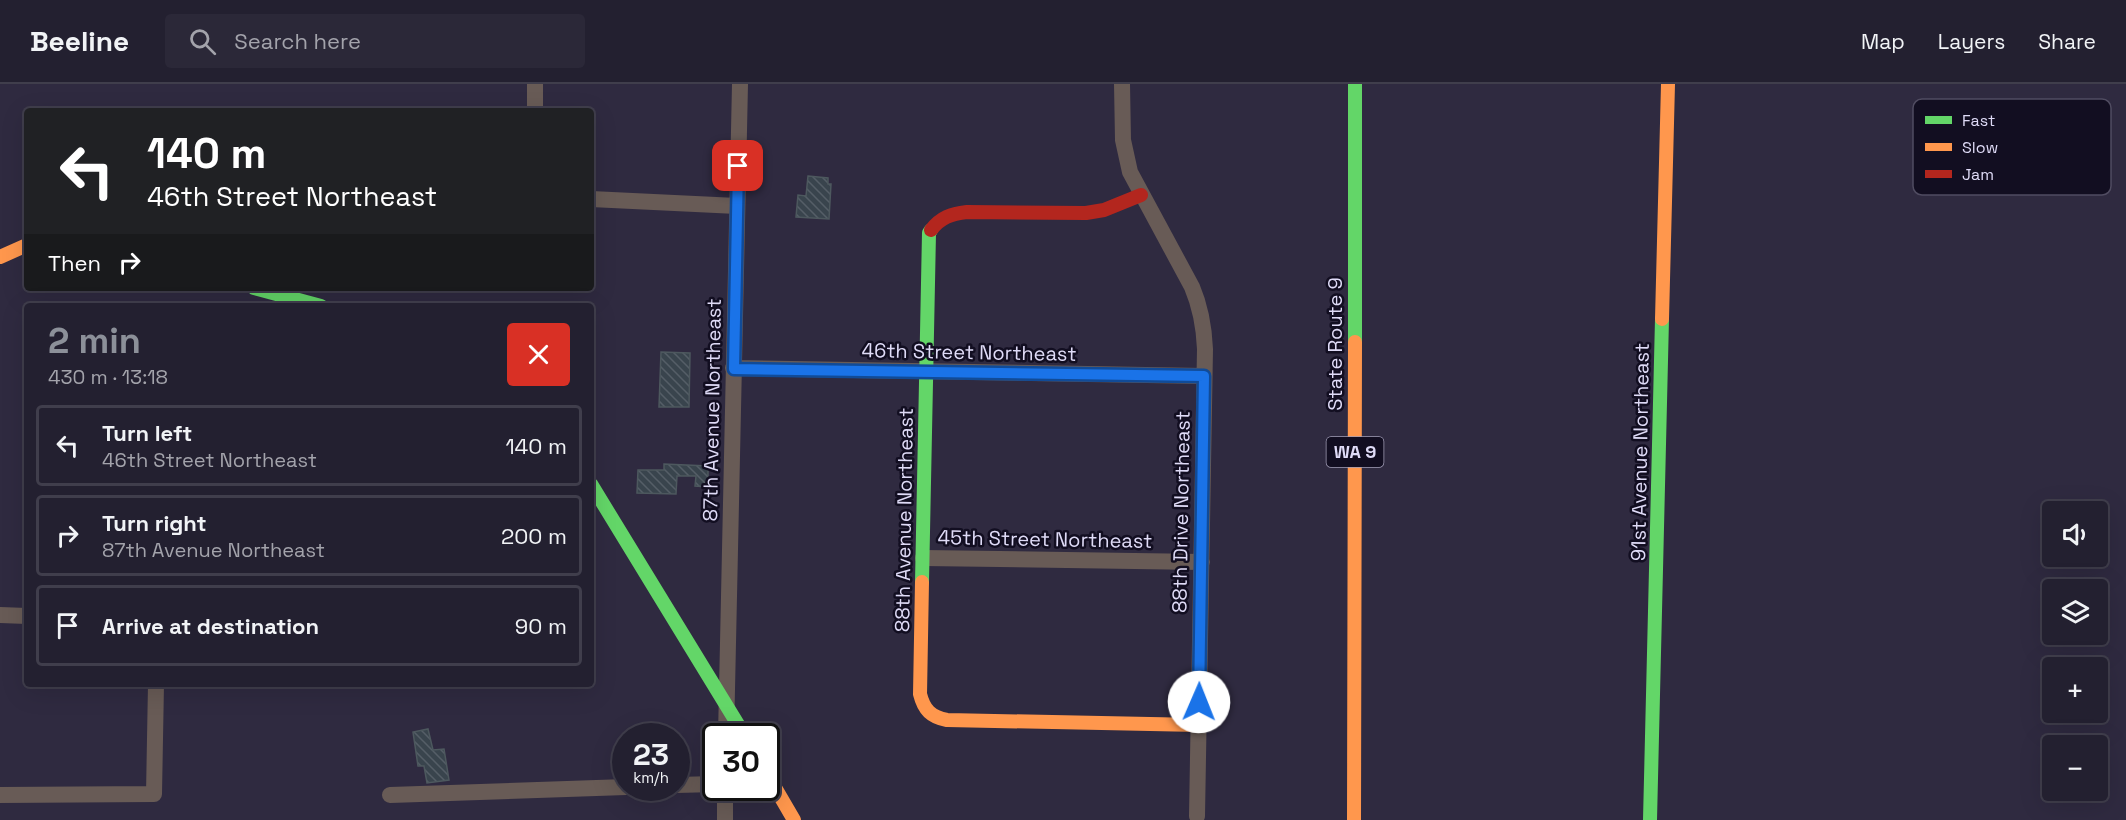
<!DOCTYPE html>
<meta charset="utf-8">
<style>
:root{--surface:#232030;--page:#2b2838;--text:#f1f3f6;--muted:#a3a3ab;--line:#403e4c;--accent:#8c9099}
body{margin:0;font-family:"Space Grotesk",sans-serif;background:var(--page);color:var(--text);height:100vh;display:flex;flex-direction:column;font-size:22px;white-space:nowrap}
*{box-sizing:border-box;margin:0}
p{font-size:20px;color:var(--muted)}
.icon{flex:none;width:33px;height:33px;fill:none;stroke:currentColor;stroke-width:2;stroke-linecap:round;stroke-linejoin:round}
.map{position:relative;flex:1;overflow:hidden}
.panel{position:absolute;left:24px;top:219px;width:570px;height:384px;display:flex;flex-direction:column;background:var(--surface);border-radius:6px;box-shadow:0 6px 24px #0002,0 0 0 2px var(--line)}
.panel>*{flex:none}
.top-card{position:absolute;left:24px;top:24px;width:570px;height:183px;border-radius:6px;box-shadow:0 6px 24px #0002,0 0 0 2px var(--line);background:#202124;color:#fff;overflow:hidden}
.fabs{position:absolute;left:2042px;top:417px;display:grid;gap:12px}
.fabs a{display:grid;place-items:center;width:66px;height:66px;border-radius:6px;background:var(--surface);box-shadow:0 6px 24px #0002,0 0 0 2px var(--line);font-size:30px}
.speed{position:absolute;left:612px;top:639px;display:flex;gap:12px;font-size:30px;font-weight:700;text-align:center}
.speed>*{display:grid;place-content:center;width:78px;height:78px;border-radius:50%;background:var(--surface);box-shadow:0 6px 24px #0002,0 0 0 2px var(--line);line-height:1}
.speed small{font-size:15px;font-weight:400}
.speed .limit{border:3px solid #111;border-radius:9px;background:#fff;color:#111}
.pin{position:absolute;display:grid;place-items:center;width:51px;height:51px;color:#fff;margin:-26px;border-radius:12px;box-shadow:0 3px 9px #0006}
.me{position:absolute;width:66px;margin:-33px;rotate:1deg;stroke-linejoin:round;filter:drop-shadow(0 0 4px #0008)}
.turn{display:flex;align-items:center;gap:21px;height:126px;padding:0 24px;font-size:27px}
.turn .icon{width:78px;height:78px;stroke-width:2.5}
.turn b{display:block;font-size:42px;line-height:51px}
.then{display:flex;align-items:center;height:57px;padding:0 24px;background:#0003;gap:12px;font-size:22px}
.round{display:grid;place-items:center;flex:none;width:63px;height:63px;border-radius:6px;background:var(--page)}
.summary{display:flex;align-items:center;justify-content:space-between;height:102px;padding:0 24px}
h1{font-size:36px;font-weight:700;line-height:45px;color:var(--accent)}
ul{padding:0;list-style:none}
li{display:flex;align-items:center;gap:18px;height:81px;margin:0 12px 9px;padding:0 12px;border:3px solid var(--line);border-radius:6px}
li div{flex:1}
li b{display:block;font-size:22px}
li em{font-style:normal}
header{display:flex;align-items:center;gap:36px;box-sizing:border-box;height:84px;padding:0 30px;background:var(--surface);border-bottom:2px solid var(--line)}
header strong{font-size:28px}
nav{display:flex;gap:33px;margin-inline-start:auto;font-size:21px}
.search{width:420px;height:54px;background:var(--page);display:flex;align-items:center;gap:15px;box-sizing:border-box;padding:0 21px;border-radius:6px;color:var(--muted);font-size:22px}
.map>svg:first-child{display:block}
.building{fill:url(#building-back-hatch);stroke:#4d585e;stroke-width:1.5}
.lines{fill:none;stroke-linecap:round;stroke-linejoin:round}
.street{stroke:#685b56;stroke-width:16}
.fast{stroke:#63d668;stroke-width:14}
.slow{stroke:#ff974d;stroke-width:14}
.jam{stroke:#b3261e;stroke-width:14}
.route-casing{stroke:#114b97;stroke-width:15}
.route{stroke:#1a73e8;stroke-width:10}
.labels{text-anchor:middle;stroke-width:5;stroke-linejoin:round;paint-order:stroke}
.shield{fill:#120e21;stroke:#a29eb7;stroke-width:1.5}
.shield-label{font-size:18px;font-weight:bold;fill:#dfdbf7}
.street-label{font-size:20px;fill:#dfdbf7;stroke:#120e21}
.key{fill:#120e21;stroke:#504c61;stroke-width:1.5}
.key-label{font-size:16px;fill:#dfdbf7}
</style>
<header>
<strong>Beeline</strong>
<div class="search"><svg class="icon" aria-label="search" viewBox="0 0 24 24"><circle cx="10" cy="10" r="6"/><path d="M15 15l6 6"/></svg>Search here</div>
<nav><a>Map</a><a>Layers</a><a>Share</a></nav>
</header>
<div class="map">
<svg width="2126" height="736" viewBox="0 0 2126 736">
<defs>
<pattern id="building-back-hatch" width="6" height="6" patternUnits="userSpaceOnUse" patternTransform="scale(1.5)"><rect width="6" height="6" fill="#39444d"/><path d="M-1 5l2 2M0 0l6 6M5-1l2 2" fill="none" stroke="#555e67"/></pattern>
</defs>
<rect width="100%" height="100%" fill="#2f2a40"/>
<path class="building" d="M808 92 828 94V100H831L829 135 796 133 798 111 806 112Z
M661 268 690 269 689 323H659Z
M664 380 708 382V403L695 402 696 392H677L676 410 637 409 638 386H664Z
M428 645 433 666 444 665 449 696 427 699 424 682H418L413 648Z"/>
<g class="lines">
<path class="street" d="M1122 0 1123 56 1130 88 1192 203C1201 224 1204 242 1205 265L1197 732
M535 27V0
M591 115 737 122
M733 284 1204 292
M923 474 1202 478
M0 531 27 532
M726 652 740 0
M676 701 716 700
M725 704V736
M0 711 154 710 156 600
M390 711 626 703"/>
<path class="fast" d="M254 204 321 222
M1355 258V0
M591 400 745 652
M922 498 929 149 931 146
M1650 736 1662 235"/>
<path class="slow" d="M0 173 27 161
M1662 235 1668 0
M922 498 920 610C924 626 931 633 947 636L1199 641
M766 688 794 736
M1354 736 1355 258"/>
<path class="jam" d="M931 146C941 133 951 130 967 128L1086 129 1104 126 1141 111"/>
</g>
<g class="lines">
<g class="route-casing">
<path id="route" d="M738 82 734 285 1204 292 1199 618"/>
</g>
<use href="#route" class="route"/>
</g>
<g class="labels">
<rect class="shield" x="1326.5" y="353" width="57" height="30" rx="4.5"/>
<g class="shield-label">
<text x="1355" y="374">WA 9</text>
</g>
<g class="street-label">
<text transform="translate(1335 260) rotate(-90)" y="7">State Route 9</text>
<text transform="translate(969 268) rotate(1)" y="7">46th Street Northeast</text>
<text transform="translate(712 326) rotate(-89)" y="7">87th Avenue Northeast</text>
<text transform="translate(1640 368) rotate(-89)" y="7">91st Avenue Northeast</text>
<text transform="translate(1181 428) rotate(-89)" y="7">88th Drive Northeast</text>
<text transform="translate(904 436) rotate(-89)" y="7">88th Avenue Northeast</text>
<text transform="translate(1045 455) rotate(1)" y="7">45th Street Northeast</text>
</g>
</g>
<rect x="1913" y="15" width="198" height="96" rx="9" class="key"/>
<rect x="1925" y="32" width="27" height="8" fill="#63d668"/>
<rect x="1925" y="59" width="27" height="8" fill="#ff974d"/>
<rect x="1925" y="86" width="27" height="8" fill="#b3261e"/>
<g class="key-label">
<text x="1962" y="42">Fast</text>
<text x="1962" y="69">Slow</text>
<text x="1962" y="96">Jam</text>
</g>
</svg>
<div class="fabs">
<a><svg class="icon" aria-label="sound" viewBox="0 0 24 24"><path d="M4 9h4l5-4v14l-5-4H4zM17 9q2 3 0 6"/></svg></a>
<a><svg class="icon" aria-label="layers" viewBox="0 0 24 24"><path d="M12 4l9 5-9 5-9-5zM3 14l9 5 9-5"/></svg></a>
<a>+</a>
<a>−</a>
</div>
<div class="speed"><div>23<small>km/h</small></div><div class="limit">30</div></div>
<div class="pin" style="left:738px;top:82px;background:#d93025"><svg class="icon" aria-label="arrive" viewBox="0 0 24 24"><path d="M6 21V4h12l-3 4 3 4H6"/></svg></div>
<svg class="me" style="left:1199px;top:618px" viewBox="-20 -20 40 40"><circle r="19" fill="#fff"/><path d="M0-13L10 11 0 6-10 11z" fill="#1a73e8"/></svg>
<div class="top-card">
<div class="turn"><svg class="icon" aria-label="left" viewBox="0 0 24 24"><path d="M17 20v-9H6M10 6l-5 5 5 5"/></svg><div><b>140 m</b>46th Street Northeast</div></div>
<div class="then">Then<svg class="icon" aria-label="right" viewBox="0 0 24 24"><path d="M7 20v-9h11M14 6l5 5-5 5"/></svg></div>
</div>
<section class="panel">
<div class="summary"><div><h1>2 min</h1><p>430 m · 13:18</p></div><a class="round" style="background:#d93025;color:#fff"><svg class="icon" aria-label="close" viewBox="0 0 24 24"><path d="M6 6l12 12M18 6L6 18"/></svg></a></div>
<ul>
<li><svg class="icon" aria-label="left" viewBox="0 0 24 24"><path d="M17 20v-9H6M10 6l-5 5 5 5"/></svg><div><b>Turn left</b><p>46th Street Northeast</p></div><em>140 m</em></li>
<li><svg class="icon" aria-label="right" viewBox="0 0 24 24"><path d="M7 20v-9h11M14 6l5 5-5 5"/></svg><div><b>Turn right</b><p>87th Avenue Northeast</p></div><em>200 m</em></li>
<li><svg class="icon" aria-label="arrive" viewBox="0 0 24 24"><path d="M6 21V4h12l-3 4 3 4H6"/></svg><div><b>Arrive at destination</b></div><em>90 m</em></li>
</ul>
</section>
</div>
